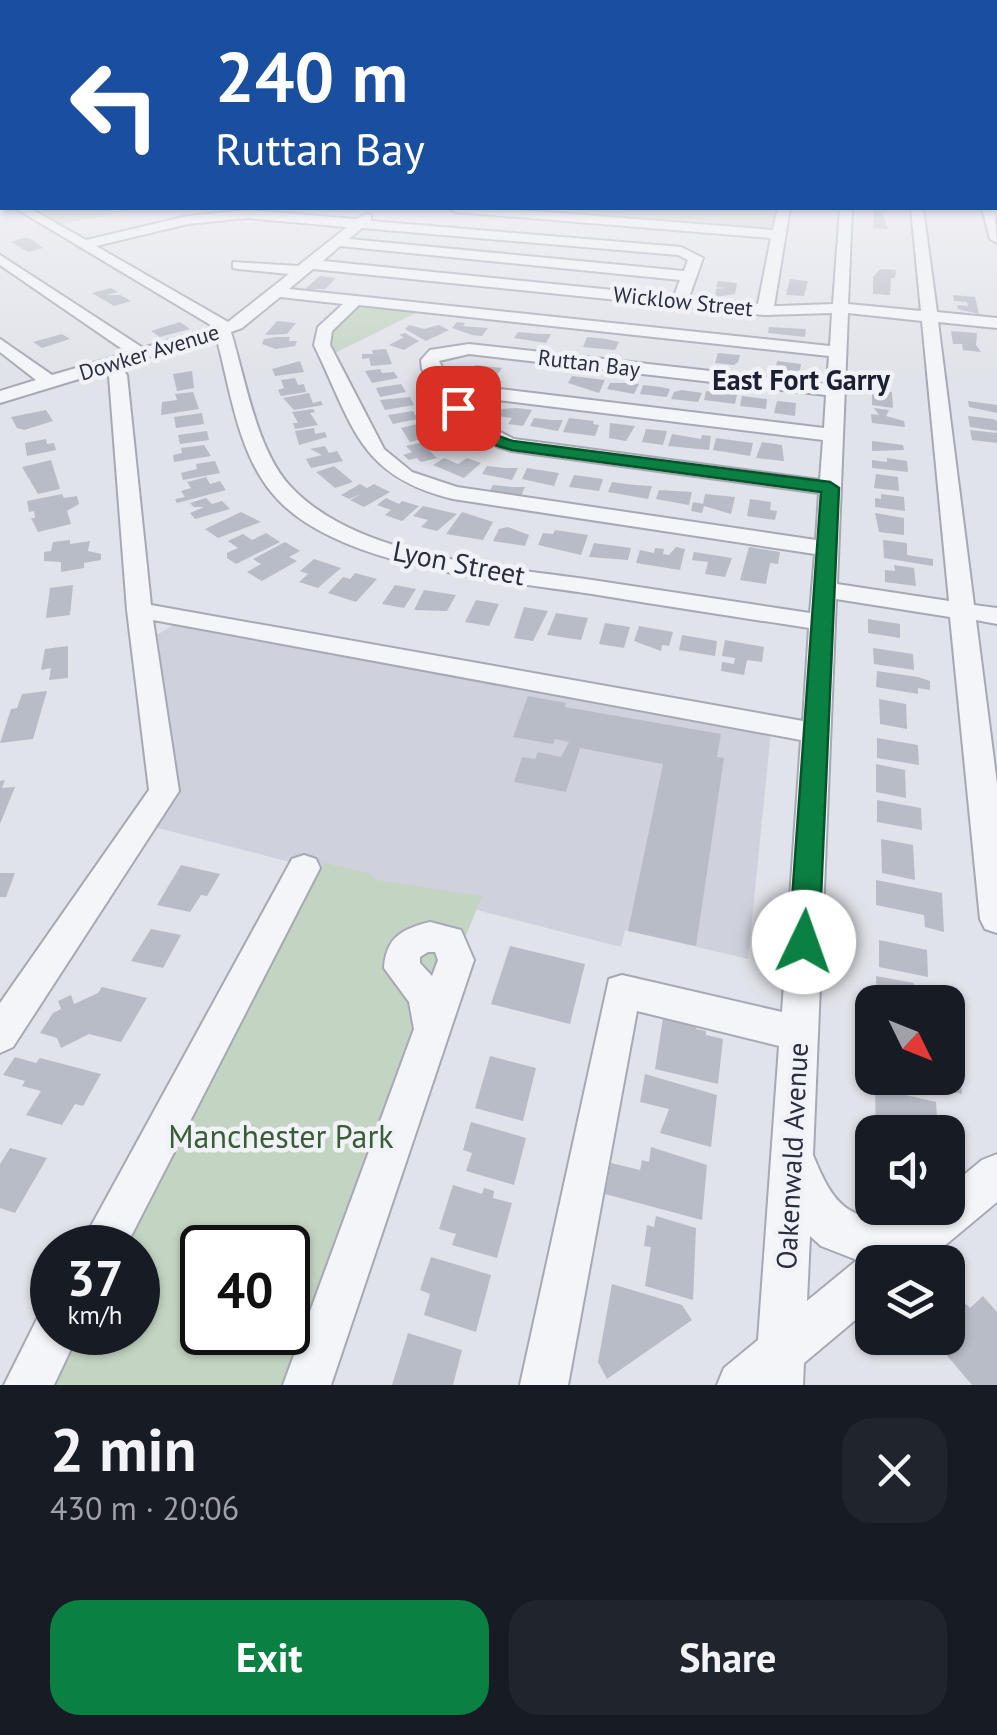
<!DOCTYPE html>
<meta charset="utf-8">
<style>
:root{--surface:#171b24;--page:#20242c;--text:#f1f3f6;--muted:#9ea1a6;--accent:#0b8043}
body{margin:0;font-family:"PT Sans",sans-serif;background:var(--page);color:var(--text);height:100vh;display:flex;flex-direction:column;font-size:38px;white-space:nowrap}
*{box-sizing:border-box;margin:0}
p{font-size:32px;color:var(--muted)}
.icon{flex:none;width:55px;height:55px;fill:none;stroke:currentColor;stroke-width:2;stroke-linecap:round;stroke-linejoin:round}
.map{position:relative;height:1385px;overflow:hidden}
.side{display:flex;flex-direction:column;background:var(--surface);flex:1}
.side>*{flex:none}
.hud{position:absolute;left:0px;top:0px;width:998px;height:210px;box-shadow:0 2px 8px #0004;background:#1a4fa0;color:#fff;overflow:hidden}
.needle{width:65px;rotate:133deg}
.tools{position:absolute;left:855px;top:985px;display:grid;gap:20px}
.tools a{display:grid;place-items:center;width:110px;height:110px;border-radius:20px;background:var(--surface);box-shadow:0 2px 8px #0004;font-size:50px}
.speed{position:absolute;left:30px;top:1225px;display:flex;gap:20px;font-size:50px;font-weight:700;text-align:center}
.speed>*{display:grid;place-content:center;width:130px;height:130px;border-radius:50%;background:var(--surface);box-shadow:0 2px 8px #0004;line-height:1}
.speed small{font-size:25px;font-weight:400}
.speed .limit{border:5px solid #111;border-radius:15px;background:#fff;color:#111}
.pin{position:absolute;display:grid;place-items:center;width:85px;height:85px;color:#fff;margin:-42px;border-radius:20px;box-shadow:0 5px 15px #0006}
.me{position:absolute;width:110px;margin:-55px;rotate:3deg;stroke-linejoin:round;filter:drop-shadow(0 0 8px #0008)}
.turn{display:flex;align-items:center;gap:35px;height:210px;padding:0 50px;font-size:45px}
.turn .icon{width:130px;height:130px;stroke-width:2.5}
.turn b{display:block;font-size:70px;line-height:85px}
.round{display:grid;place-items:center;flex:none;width:105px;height:105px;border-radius:30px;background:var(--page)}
.summary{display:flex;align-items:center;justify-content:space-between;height:170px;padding:0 50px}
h1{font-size:60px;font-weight:700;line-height:75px}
.cta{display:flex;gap:20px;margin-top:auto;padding:20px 50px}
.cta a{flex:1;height:115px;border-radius:30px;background:var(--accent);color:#fff;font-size:40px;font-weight:700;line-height:115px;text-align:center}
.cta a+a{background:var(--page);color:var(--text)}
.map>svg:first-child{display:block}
.built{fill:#cfd2dc}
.green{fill:#c4d4c2;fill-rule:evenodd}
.building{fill:#b8bcc6}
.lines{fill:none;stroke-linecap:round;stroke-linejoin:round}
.minor-casing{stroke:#a6a9b4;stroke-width:4}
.minor{fill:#f3f5f8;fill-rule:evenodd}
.route{fill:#0b8043;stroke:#07532c;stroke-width:2.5}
.labels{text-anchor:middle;stroke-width:9;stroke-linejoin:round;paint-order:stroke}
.far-street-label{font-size:22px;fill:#292f41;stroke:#f0f2f7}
.far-quarter-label{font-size:28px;font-weight:bold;fill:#1b2032;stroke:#f0f2f7}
.street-label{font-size:28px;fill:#292f41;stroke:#f0f2f7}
.near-park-label{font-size:32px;fill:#395d36;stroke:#f0f2f7}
</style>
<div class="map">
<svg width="997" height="1385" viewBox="0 0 997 1385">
<rect width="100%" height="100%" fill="#e1e3ea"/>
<path class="built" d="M175 624 771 732 748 959 625 930 621 947 154 827 155 636Z"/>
<path class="green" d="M21 208H141L53 226Z
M455 208H784L779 235Z
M369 305 422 310 335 353 329 334 357 308Z
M325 863 369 873 377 880 482 896 456 960 307 1385H28L56 1333 138 1332V1248L101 1247 304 868 320 871ZM202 1248H288V1332H202Z"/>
<path class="building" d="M874 208H886L887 213 882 212 888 229 873 228Z
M23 238H30L43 248 28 252 11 242Z
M880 269 896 270 895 278H891L890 295 873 294V277Z
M320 276 336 278 325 289H305Z
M790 279 808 281 804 296 786 295Z
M718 281 737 283 735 294 715 297 716 289 726 288 716 287Z
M111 288 118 292 106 295H120L131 301 114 306 92 293Z
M953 295 975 297 979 314 958 309 957 305 968 306 967 302 954 301Z
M277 321 296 323 287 334 265 335Z
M180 322 190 329 160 337 151 331Z
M457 322 465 323 463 326 488 328 482 336 472 335 452 328Z
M409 325 424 329 439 325 449 330 426 341 405 329Z
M769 327 806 329 805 337 768 333Z
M951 331 977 333 976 345 981 352 963 350 962 344H953Z
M518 332 540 334H551L546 343 514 338Z
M405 333 419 341 404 350 389 345 404 337 399 335Z
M62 334 70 339 42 348 33 342Z
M276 337H290L289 341H297L295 346 276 349 262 344 264 339Z
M587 337 607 339 619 342 615 350 583 347Z
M386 349 392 364 371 366 369 358 362 359V354H373L372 350Z
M718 353 740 355 738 362 734 365 715 363Z
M300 361 304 372 275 376 272 369Z
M777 361 801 364 800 371 775 370Z
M475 365 502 368 496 376 470 373Z
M380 369 382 373 394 372 398 378 372 383 365 371Z
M192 371 194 388 177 391 173 374Z
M572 376 605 380 599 393 568 383Z
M295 378 298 385 304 384 306 392 281 396 278 390 284 388 281 380Z
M610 383H627L639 384 634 394 607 389Z
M401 384 406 392 380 397 376 388Z
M643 385 661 387 670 389 667 397 640 394Z
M682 390 702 393 698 402 671 399 674 392Z
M872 390 892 392 893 408 872 405Z
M706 391 737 395 735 404 704 400Z
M193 392 199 409 161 415 162 402 177 400 175 394Z
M309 393 313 403 321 401 323 405 294 410 283 398Z
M742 396 767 399 766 409 740 406Z
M410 397 414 405 385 410 380 400Z
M777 401 796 403 795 416 774 413Z
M968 401 997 405V413L969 407Z
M874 408 889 410 886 416 904 421 905 427 872 423 871 414 879 415Z
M313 409 315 412 310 413 318 425 295 429 293 423H298L292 412Z
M502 409 517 408 532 410 523 426 508 424 512 418 498 416Z
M46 410 53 421 24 430 17 428 11 417Z
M413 411 418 419 393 424 388 415Z
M202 413 204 424 176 428 174 417Z
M968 416 993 419 997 421V431L970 427Z
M534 418 552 420H563L558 431 530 426Z
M569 418 594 421 593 424 599 425 595 436 563 432Z
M610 423 635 426 626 441 609 438Z
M417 424 424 432 433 436 410 442 401 428Z
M314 428 315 434 325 432 327 437 299 445 295 431Z
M646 429 667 431 663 445 642 442Z
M970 430 997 433V443L972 440Z
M207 431 209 440 180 444 178 435Z
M672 434 701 439 702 435 711 436 709 450 668 446Z
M716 438 753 443 750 456 713 450Z
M46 439 47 444 54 443 56 450 27 456 25 443Z
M437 439 445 447 430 451 437 458 421 462 417 458 409 460 403 455 412 452 406 446Z
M872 441 903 445 904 450 872 451Z
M762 442 782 445 784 461 756 458Z
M204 445 211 456 174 462 173 455 182 453 181 448Z
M325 446 329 453 337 451 343 461 311 468 306 459 322 455 310 449Z
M444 458 458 464 467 458 481 463 464 478 433 465Z
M887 458 907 461 908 472 872 468V460L887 462Z
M51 460 60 489 38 494 22 467Z
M215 461 220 473 183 480 181 473 197 469 196 464Z
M334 466 353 482 335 488 316 472Z
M487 466 505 468H518L512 480 482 474Z
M527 468 559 473 554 486 522 479Z
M876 474 898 477 899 491 874 488Z
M574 475 603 479 599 491 569 487Z
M206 477 210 484 220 481 226 490 177 503 175 499 185 497 181 491 191 488 187 482Z
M612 482 634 485 652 486 648 499 608 492Z
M360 484 367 488 374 484 390 492 364 507 350 500 361 494 349 499 341 495Z
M493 485 512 487H525L521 496H506L488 494Z
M659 490 692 492 689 505 656 499Z
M62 494 64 498 77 496 79 504 67 511 71 524 38 532 31 518H35L34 511 29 512 27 501Z
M705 494 735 497 731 514 704 506 702 513 691 511 693 502 703 504Z
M881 494 904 497 905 511 875 507V498L881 499Z
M206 498 212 504 222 501 230 509 195 519 190 513 204 507H194L190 503Z
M386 498 399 504 402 501 419 506 402 521 385 515 391 510 377 505Z
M750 499 771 502 770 510 777 511 775 520 747 516Z
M423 506 457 514 437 531 421 527 428 520 413 516Z
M241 512 261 522 218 538 205 529Z
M462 512 493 522 483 540 446 534Z
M875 513 904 518V535L879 532Z
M508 527 529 535 525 546 493 541 499 529Z
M555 530 588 535 581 555 538 545 543 533 553 534Z
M266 533 280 542 236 564 227 558V553L238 548 228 541 243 534 252 540Z
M70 540V544L90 541 88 551 101 554V560L84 563V568L61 572V562L44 561V552L51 551 53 542Z
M883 540 907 543V555L933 559V566L884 558Z
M285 542 300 551 289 557 297 561 262 581 247 572 261 564 253 559Z
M594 543 631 548 628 560 589 557Z
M676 547 685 549 680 570 636 563 640 550 654 553 655 548 664 549 663 554 669 555Z
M749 547 780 552 778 564 770 563 766 584 740 580Z
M694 552 732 558 725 577 705 574 708 562 692 560Z
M314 559 341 568 318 588 299 582 308 574 300 571Z
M894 565 914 568 916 586 885 582V570L895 571Z
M355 573 377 579 356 602 328 593 343 577 350 579Z
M73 585 70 615 46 618 50 588Z
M395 585 416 589 404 608 382 604Z
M424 590 456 595 447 611 414 610Z
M476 600 499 604 489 626 465 622Z
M524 607 548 611 533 641 514 638Z
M556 613 588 618 581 640 547 635Z
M868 619 900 624V638L868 633Z
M605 623 630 627 624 648 599 644Z
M639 626 673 632 669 646 662 645 661 651 634 641Z
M682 635 717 641 715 656 679 650Z
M725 640 764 647 762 662 747 660 744 675 721 671 722 662 734 664 735 658 722 656Z
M68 646V678L49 680 51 668 41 670 45 649Z
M873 648 913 654 914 670 874 664Z
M877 671 918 677 930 681V690L918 688V694L876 687Z
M47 691 33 739 0 743 11 709 17 708 22 694Z
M528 696 566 703 565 707 721 734 717 757 724 758 696 946 628 931 663 764 580 748 566 792 514 782 522 757 535 759 538 752 561 757 569 742 555 739 553 744 513 737Z
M879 699 906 704 907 729 880 724Z
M877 738 918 745 919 765 877 758Z
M876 764 905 770 906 798 876 792Z
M5 780 2 788 15 787 0 824V781Z
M877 800 921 808 922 830 877 822Z
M881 839 913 845 915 880 882 873Z
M181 865 220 874 207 896 201 895 190 912 157 905Z
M0 873H15L6 897H0Z
M876 880 942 893 944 932 925 927 924 915 876 905Z
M151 929 181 935 163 968 131 961Z
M879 940 927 950 928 977 879 967Z
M510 946 585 964 570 1024 491 1004Z
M876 976 914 983 915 1002H877Z
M102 987 147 998 121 1042 89 1034 61 1048 57 1038 40 1033 53 1013 61 1009 58 1001 71 995 74 1004 98 993Z
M663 1018 697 1025 696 1029 706 1031V1035L723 1039 718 1084 655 1069Z
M490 1056 536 1068 523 1121 475 1108Z
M948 1056 959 1059 962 1094 898 1079 948 1078Z
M15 1057 36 1063 40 1058 101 1074 83 1106 75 1104 62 1125 26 1115 41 1091 22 1086 25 1081 3 1075Z
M645 1074 717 1095 711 1147 660 1133 669 1109 640 1102Z
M875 1088 936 1102 938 1132H876Z
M471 1122 526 1138 514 1185 466 1171 472 1153 463 1150Z
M651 1147 707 1165 702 1220 605 1194 611 1163 640 1170 642 1160 649 1162Z
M10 1148 47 1158 15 1213 0 1208V1164Z
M453 1185 482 1194 484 1188 494 1191 493 1198 512 1203 497 1258 452 1245 456 1234 439 1229Z
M656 1216 696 1228 693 1300 645 1286 651 1247 644 1246 647 1225 654 1227Z
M431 1257 491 1275 476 1332 424 1315 430 1294 420 1290Z
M612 1284 682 1305 692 1320 607 1379 598 1362Z
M983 1296 997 1312V1385H972L937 1344 962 1321 956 1314 966 1304 970 1308Z
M408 1333 462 1350 453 1385H392Z"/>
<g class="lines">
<g class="minor-casing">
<path id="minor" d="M0 191 2 192V201L0 200Z
M15 208H29L86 240 188 216 247 210 356 219 366 214 371 215V221L681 247 703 258 689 297 758 304 771 238 455 212 449 208H495L773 230 778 208H790L774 306H779L833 304 840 208H852L848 304 921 311 911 208H923L937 312 997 318V328L938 322 974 605 997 608V624L976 620 997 784V933L985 929 980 919 950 617 836 599 813 1155C835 1209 848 1219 906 1222L923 1208H948V1188L982 1160 997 1154V1202L925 1262H872V1306L804 1363 803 1385H717L724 1368 758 1340 779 1046 637 1011 568 1385H520L609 979 622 975 782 1012 801 740 153 620 179 791 13 1047 0 1053V1003L149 790 127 610 109 376 105 371 0 403V391L36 380 0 352V339L52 375 128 353 0 265V255L143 348 214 327ZM247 218 347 227 298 266 233 262V268L238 269 289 274 228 322 96 246 188 224ZM362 228 678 255 688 260 684 271 349 239ZM340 246 680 280 674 296 323 261ZM313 269 765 315 832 313 830 346 289 289ZM280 297 343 304 318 327 314 345C353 425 358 476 453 499L815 554 810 613C738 602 665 591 592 580 498 566 359 559 291 487 257 452 245 378 231 332L242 328ZM359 305 829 356 827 384 469 344 430 350 421 360 422 369C448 405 465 439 511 451L819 493 816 540 457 487 412 472 384 449 330 345 332 331ZM848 313 922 321 949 601 837 584ZM216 336C230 387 237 451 272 493 333 568 501 580 592 594 664 606 737 617 809 628L803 721 151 605 127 375 120 366ZM469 354 826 395 824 428 450 383 439 361ZM458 395 823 440 820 480 514 439 479 421ZM810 1236 821 1246 857 1260 807 1301Z
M982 208H994L997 243 990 239Z
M304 855 316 859 320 868 125 1248H79L292 859Z
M430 922 461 930 474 960 331 1385H283L414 1029 409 1002 384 968C386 938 401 929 430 922ZM428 952H435L438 960 432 976 420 963V957Z
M52 1310V1332H79L54 1385H4L39 1315Z"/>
</g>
<use href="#minor" class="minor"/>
</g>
<linearGradient id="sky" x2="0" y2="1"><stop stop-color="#89b1dc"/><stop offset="0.48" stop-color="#f2f2f6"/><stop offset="1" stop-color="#f2f2f6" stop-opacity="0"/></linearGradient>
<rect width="997" height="374" fill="url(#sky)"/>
<path class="route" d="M453 404H464C478 425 488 434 513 441L830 482 839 488 819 942 814 951 804 954 794 951 789 942 821 492 512 450C481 442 467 435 450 408Z"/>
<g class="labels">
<g class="far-street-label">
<text transform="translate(683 301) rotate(6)" y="8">Wicklow Street</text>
<text transform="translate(149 352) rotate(-17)" y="8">Dowker Avenue</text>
<text transform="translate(589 363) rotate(7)" y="8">Ruttan Bay</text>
</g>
<g class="far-quarter-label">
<text x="801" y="390">East Fort Garry</text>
</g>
<g class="street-label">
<text transform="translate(459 563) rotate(11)" y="10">Lyon Street</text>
<text transform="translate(792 1156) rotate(-87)" y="10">Oakenwald Avenue</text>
</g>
<g class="near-park-label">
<text x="281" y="1148">Manchester Park</text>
</g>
</g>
</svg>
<div class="tools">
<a><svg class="needle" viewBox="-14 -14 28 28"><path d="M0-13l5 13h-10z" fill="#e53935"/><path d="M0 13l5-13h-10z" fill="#9ea1a6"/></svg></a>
<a><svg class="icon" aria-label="sound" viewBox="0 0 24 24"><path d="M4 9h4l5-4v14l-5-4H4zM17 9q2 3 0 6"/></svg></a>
<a><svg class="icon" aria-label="layers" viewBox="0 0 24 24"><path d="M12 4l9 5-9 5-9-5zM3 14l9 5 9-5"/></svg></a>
</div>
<div class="speed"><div>37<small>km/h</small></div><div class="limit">40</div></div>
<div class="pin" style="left:458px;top:408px;background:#d93025"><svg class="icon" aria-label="arrive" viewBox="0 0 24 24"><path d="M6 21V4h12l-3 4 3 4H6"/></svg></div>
<svg class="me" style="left:804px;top:942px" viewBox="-20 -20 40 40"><circle r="19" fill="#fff"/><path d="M0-13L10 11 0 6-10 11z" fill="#0b8043"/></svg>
<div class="hud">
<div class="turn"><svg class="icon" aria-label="left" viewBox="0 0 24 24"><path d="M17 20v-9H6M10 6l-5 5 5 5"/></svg><div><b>240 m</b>Ruttan Bay</div></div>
</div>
</div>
<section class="side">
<div class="summary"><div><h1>2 min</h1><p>430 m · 20:06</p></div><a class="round"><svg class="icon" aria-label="close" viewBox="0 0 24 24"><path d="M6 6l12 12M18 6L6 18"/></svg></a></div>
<div class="cta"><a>Exit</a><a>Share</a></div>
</section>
